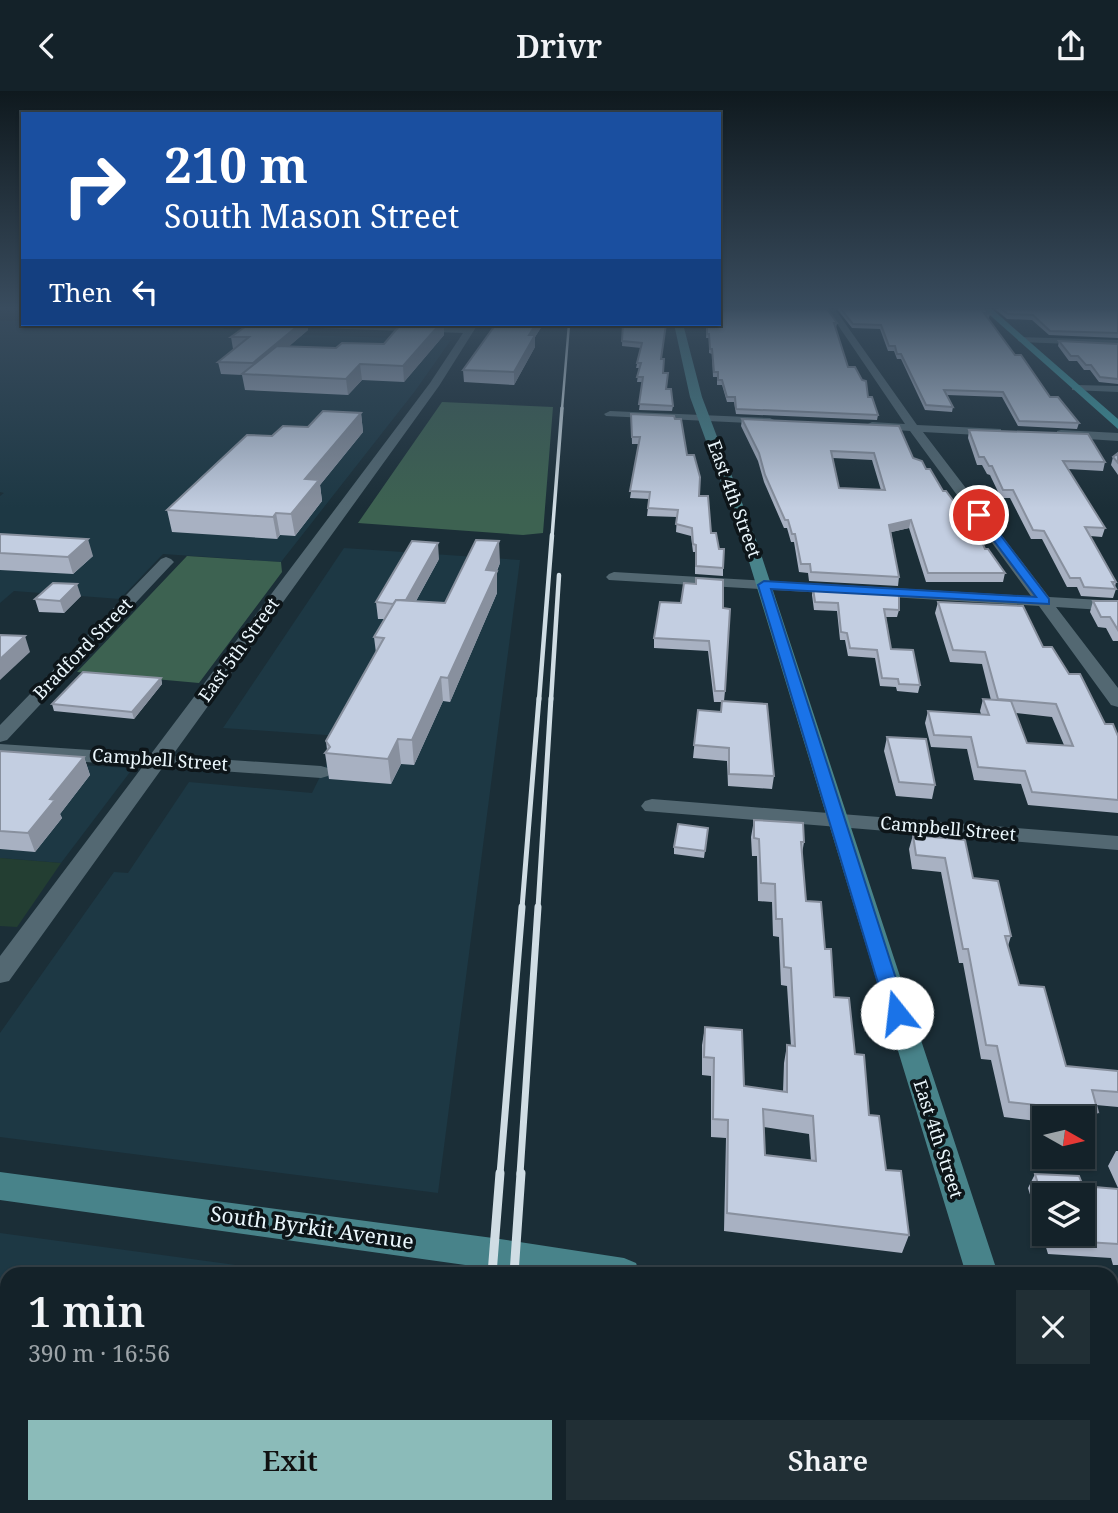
<!DOCTYPE html>
<meta charset="utf-8">
<style>
:root{--surface:#142229;--page:#212f35;--text:#f1f3f6;--muted:#9da4a8;--line:#333f46;--accent:#8bbbb9}
body{margin:0;font-family:"Noto Serif",serif;background:var(--page);color:var(--text);height:100vh;display:flex;flex-direction:column;font-size:26px;white-space:nowrap}
*{box-sizing:border-box;margin:0}
p{font-size:23px;color:var(--muted)}
.icon{flex:none;width:38px;height:38px;fill:none;stroke:currentColor;stroke-width:2;stroke-linecap:round;stroke-linejoin:round}
.map{position:relative;flex:1;overflow:hidden}
.sheet{position:absolute;left:0px;top:1176px;width:1118px;height:247px;display:flex;flex-direction:column;background:var(--surface);border-radius:21px 21px 0 0;box-shadow:0 2px 5px #0004,0 0 0 2px var(--line)}
.sheet>*{flex:none}
.guide{position:absolute;left:21px;top:21px;width:700px;height:214px;border-radius:0px;box-shadow:0 2px 5px #0004,0 0 0 2px var(--line);background:#1a4fa0;color:#fff;overflow:hidden}
.needle{width:46px;rotate:98deg}
.buttons{position:absolute;left:1032px;top:1015px;display:grid;gap:14px}
.buttons a{display:grid;place-items:center;width:63px;height:63px;border-radius:0px;background:var(--surface);box-shadow:0 2px 5px #0004,0 0 0 2px var(--line);font-size:35px}
.pin{position:absolute;display:grid;place-items:center;width:60px;height:60px;color:#fff;margin:-30px;border:4px solid #fff;border-radius:50%;box-shadow:0 2px 7px #0007}
.me{position:absolute;width:77px;margin:-38px;rotate:344deg;stroke-linejoin:round;filter:drop-shadow(0 0 5px #0008)}
.turn{display:flex;align-items:center;gap:24px;height:147px;padding:0 28px;font-size:32px}
.turn .icon{width:91px;height:91px;stroke-width:2.5}
.turn b{display:block;font-size:49px;line-height:60px}
.then{display:flex;align-items:center;height:66px;padding:0 28px;background:#0003;gap:14px;font-size:26px}
.round{display:grid;place-items:center;flex:none;width:74px;height:74px;border-radius:0px;background:var(--page)}
.overview{display:flex;align-items:center;justify-content:space-between;height:119px;padding:0 28px}
h1{font-size:42px;font-weight:600;line-height:52px}
.action{display:flex;gap:14px;margin-top:auto;padding:14px 28px}
.action a{flex:1;height:80px;border-radius:0px;background:var(--accent);color:#111;font-size:28px;font-weight:600;line-height:80px;text-align:center}
.action a+a{background:var(--page);color:var(--text)}
header{display:flex;justify-content:space-between;align-items:center;height:91px;padding:0 28px;background:var(--surface);font-size:32px;font-weight:600}
.map>svg:first-child{display:block}
.built{fill:#1d3844}
.green{fill:#233e32}
.forest{fill:#3d6251}
.lines{fill:none;stroke-linecap:round;stroke-linejoin:round}
.street{fill:#536872;fill-rule:evenodd}
.secondary{fill:#48838a;fill-rule:evenodd}
.primary{fill:#3e9da3;fill-rule:evenodd}
.rail-far5{stroke:#d0dde4;stroke-width:2.5}
.rail-far4{stroke:#d0dde4;stroke-width:3.5}
.rail-far3{stroke:#d0dde4;stroke-width:4.5}
.rail-far2{stroke:#d0dde4;stroke-width:5}
.rail-far1{stroke:#d0dde4;stroke-width:7}
.rail{stroke:#d0dde4;stroke-width:9}
.wall{fill:#a8b1c2;fill-rule:evenodd}
.shaded-wall{fill:#88909e}
.building{fill:#c3cee1;stroke:#88909e;stroke-width:2;fill-rule:evenodd}
.route{fill:#1a73e8;stroke:#114b97;stroke-width:2}
.labels{text-anchor:middle;stroke-width:7;stroke-linejoin:round;paint-order:stroke}
.street-label{font-size:18px;fill:#ebf7fd;stroke:#0d1519}
.near-street-label{font-size:21px;fill:#ebf7fd;stroke:#0d1519}
</style>
<header><svg class="icon" aria-label="back" viewBox="0 0 24 24"><path d="M15 5l-7 7 7 7"/></svg>Drivr<svg class="icon" aria-label="share" viewBox="0 0 24 24"><path d="M12 15V3M7 8l5-5 5 5M5 13v7h14v-7"/></svg></header>
<div class="map">
<svg width="1118" height="1422" viewBox="0 0 1118 1422">
<rect width="100%" height="100%" fill="#1b2e37"/>
<path class="built" d="M23 228V233H229L223 238 250 239 248 242 451 249 415 300 281 471 163 463 120 508 14 500 0 512V405L4 402 0 401V230H18Z
M344 457 520 469 438 1102 0 1046V942L114 781 128 782 189 691 312 702 340 645 223 637Z
M0 669 128 677 130 681 61 772 0 767Z
M0 1142 302 1183H7V1416H383V1422H0Z"/>
<path class="green" d="M0 767 61 772 17 836 0 835Z"/>
<path class="forest" d="M442 311 553 316 543 442 523 444 358 432Z
M187 465 281 471 282 481 199 592 77 581Z"/>
<g class="lines">
<path class="street" d="M827 218H835L917 334 1001 338V344L997 345 923 341 1049 506 1118 510V520L1056 516 1118 597V616L1111 614 1039 515 609 489 606 486 609 483 614 481 1031 505 910 340 868 337V333L872 331 905 333Z
M284 233 466 236 469 233H478L439 295 172 665 321 675 328 677 331 681 328 685 321 687 163 676 9 890 0 892V865L143 675 0 665V653L151 663 430 292 463 242 289 236Z
M1018 246 1118 249V255L1021 251 1018 250Z
M1076 294 1118 295V301L1072 299V295Z
M610 320 770 327 776 330 770 333 606 325 604 323Z
M1061 339 1118 342V350L1057 346V340Z
M166 466 171 468 174 471 171 474 7 649 0 651V634L161 468Z
M652 708 1118 745V759L645 720 641 715 645 710Z"/>
<path class="secondary" d="M674 233H683L702 306 758 454 998 1183H966L744 454 690 306Z
M0 1081 493 1147 624 1167 636 1172 640 1183H529L0 1109Z
M1111 1254 1118 1255V1289L1111 1288Z
M1037 1416H1075L1076 1422H1038Z"/>
<path class="primary" d="M983 218H992L1118 328V338Z"/>
<path class="rail-far5" d="M562 318 569 233"/>
<path class="rail-far4" d="M552 446 562 317"/>
<path class="rail-far3" d="M539 609 552 444
M551 609 559 484"/>
<path class="rail-far2" d="M522 817 539 607
M538 817 551 607"/>
<path class="rail-far1" d="M500 1083 522 816
M520 1083 538 816"/>
<path class="rail" d="M492 1183 500 1082
M514 1183 521 1082
M473 1416V1422
M499 1416V1422"/>
</g>
<path class="wall" d="M837 218H984L990 223 989 227H988L1015 264 1050 306 1079 332 1077 338 1018 335 1002 306 947 304 953 316 952 321 925 319 901 268H897L894 260H888L880 238 852 237Z
M995 218H1118V247L1049 244 1032 229 1007 228Z
M837 232 836 237 848 276 868 306 878 324 877 329 736 323 734 311H727L722 294H717V286H713L712 263 709 262V247H706L707 233Z
M249 233H307L308 239 289 255 336 257 384 253 401 233H449H444V244L404 291 362 289 348 304 245 299 242 284 221 283 218 271 235 258H233L231 246Z
M623 233 661 268 666 298 673 315 672 320 639 319 643 291H637L639 277H636L641 257 622 255Z
M542 235 535 246V256L514 294 464 291 463 279Z
M1059 250 1118 253V293L1099 291 1090 279H1084L1077 270H1069L1058 255Z
M361 322 363 341 320 394 322 410 295 445 280 444 277 448 172 441 167 419 272 345Z
M631 323 687 364 711 442 719 458 723 477V485L695 483V461H693L691 445 676 441 677 426 647 425 649 408 630 407 639 353H632Z
M742 328 913 367 926 378 943 400 985 458 1005 482 1003 491H926L909 437 891 441 899 486 898 495 809 490 808 482 799 481 794 451H791L787 437H784L764 391 758 370 741 335ZM833 367 872 369 881 399 839 397Z
M969 339 1105 371 1103 380 1068 378 1105 437 1102 446 1090 445 1116 491 1115 496 1116 498 1113 507 1081 505 1077 496H1067L1042 448H1031L1010 407H1001L990 384 987 383 982 374H977L968 347Z
M1118 362V384L1111 374 1113 366Z
M0 443 93 465 73 483 0 479Z
M439 468 416 510 445 512 500 472 497 480V502L450 611 443 610 414 674 401 673 391 693 329 688 325 662 327 659 326 650 376 562 374 546 384 528H378L376 511Z
M813 497 899 519 897 526H886L891 558 920 594 918 602 897 600 896 596 880 595 875 567 848 565 845 549H840L837 520 814 519 812 504Z
M81 505 64 522 39 521 35 508Z
M1093 510H1118V550H1113L1106 537 1098 536 1090 521Z
M938 511 1043 556 1069 583 1105 633 1118 645V722L1028 714 1021 693 974 689 967 658 931 656 925 632 928 620 981 623 980 620 983 608 991 609 982 573 950 571 935 522ZM1016 622 1052 626 1064 654 1027 652Z
M723 517 725 600 724 610 774 685 772 698 728 695 727 670 693 667 698 619 721 621 722 611H714L708 560 654 557V547Z
M161 587 162 593 134 628 54 620 52 613Z
M887 646 935 694 932 708 896 705 884 660Z
M0 660 84 666 90 684 60 723 62 727 35 761 0 758Z
M754 729 804 751 802 763 806 810 825 858 834 906 855 963 869 1024 886 1079 909 1144 902 1162 724 1140 726 1047 711 1046V985L702 984V954L705 936 744 995 783 1001 784 972 787 954 791 955 787 895 781 894 779 846 773 845 772 811 758 810 757 765H752L751 746ZM764 1036 809 1043 811 1070 765 1064Z
M708 737 704 767 674 763V756Z
M913 744 973 787 1011 845 1008 855 1019 894 1066 975 1118 980V1016L1096 1014 1098 1021 1091 1036 1083 1035V1027H1045V1031L1004 1026 991 969 981 968 963 872H959L941 781 912 778 909 758Z
M1116 1060H1118V1097L1108 1075Z
M1035 1083 1083 1095 1118 1098V1174H1113L1111 1167 1048 1163 1028 1097ZM1045 1104 1083 1143H1045Z"/>
<path class="shaded-wall" d="M300 233H307L308 239 257 283H255L253 272Z
M440 233H444V244L404 291 403 275Z
M536 233H542V235L535 246V256L514 294V281L529 244Z
M360 273 362 289 348 304 346 288Z
M361 322 363 341 320 394 322 410 295 445 291 423 305 388Z
M276 422 280 444 277 448 273 426Z
M911 429 909 437 888 442 889 434Z
M88 448 93 465 73 483 68 466Z
M499 450 500 472 487 501 486 479Z
M438 452 439 468 405 530 403 513Z
M497 480V502L450 611 448 587Z
M77 493 81 505 64 522 60 510Z
M25 545 30 561 0 589V568Z
M441 586 443 610 414 674 412 649Z
M161 587 162 593 134 628 132 621Z
M398 648 401 673 391 693 388 668Z
M84 666 90 684 60 723 62 727 35 761 28 742 50 708Z"/>
<path class="building" d="M719 218H827L837 232H834L848 276H855L862 289 866 290 868 306H872L878 324 736 318 735 306H727L722 289H718V281H714L712 258H710L709 243H707V233H719Z
M841 218H984L990 223 984 222 1015 264H1021L1050 306H1058L1079 332 1019 330 1003 301 944 299 953 316 926 314 901 263H897L895 255H889L881 234 853 233Z
M1001 218H1118V242L1050 240 1033 224 1008 223Z
M249 233H300L253 272 218 271 249 246H231Z
M401 233H440L403 275 360 273 346 288 242 283 277 255 336 257 342 252 384 253Z
M496 233H536L529 244H535L514 281 463 279Z
M623 233H666L661 268H664L663 282H668L666 298H671L673 315 639 313 643 286H637L641 272H637L642 252 622 250Z
M1059 250 1118 253V288L1100 286 1091 274H1086L1078 265H1071Z
M323 320 361 322 305 388 319 389 291 423 276 422 273 426 167 419 247 344 272 345 283 335 308 336Z
M631 323 674 325 675 328H681L687 364H694L700 386 699 405H708L711 442H716L719 458H724L723 477 696 475V454L693 453 692 437 676 433 678 419 648 417 650 401 630 400 640 346H632Z
M742 328 899 335 913 367 922 370 926 378H930L943 400H946L979 444 985 458H988L1005 482H928L911 429 889 434 899 486 811 481 810 473H801L795 443H792L788 429H785L765 384 759 362ZM831 360 874 362 885 399 839 397Z
M969 339 1088 343 1105 371 1063 370 1105 437 1085 436 1116 491H1112L1116 498 1084 496 1080 487H1070L1044 440 1033 439 1013 399H1003L992 375H989L984 366H979Z
M1118 362V372L1113 366Z
M0 443 88 448 68 466 0 462Z
M476 449 499 450 486 479 497 480 448 587 441 586 412 649 398 648 388 668 325 662 330 656 326 650 384 547 374 546 396 509 445 512Z
M412 450 438 452 406 509H396L393 513 376 511Z
M696 487 723 489V517L730 518 725 600H715L709 550 654 547 660 511 681 512 684 492 696 493Z
M53 492 77 493 60 510 35 508Z
M813 497 899 502V519L884 518 891 558 913 559 920 594 899 593 898 588 882 587 877 559 850 557 847 542 841 541 838 512 815 511Z
M1093 510H1118V539L1110 526H1101Z
M938 511 1023 515 1043 556H1052L1069 583H1080L1105 633H1113L1118 645V709L1032 701 1025 680 978 676 971 646 934 644 928 620 989 624 983 608 1011 610 1027 652 1073 655 1056 613 998 608 985 561 953 559Z
M0 544 25 545 0 568Z
M83 581 161 587 132 621 52 613Z
M722 610 767 613 774 685 729 683V657L694 654 698 619 721 621Z
M887 646 926 648 935 694 899 691Z
M0 660 84 666 50 708 55 709 28 742 0 740Z
M754 729 803 732 804 751H801L806 810 821 811 825 858H831L834 906 849 907 855 963 864 964 869 1024 879 1025 886 1079 901 1080 909 1144 727 1122 728 1029 713 1028 714 967 704 966 705 936 742 939 744 995 787 1001V954L795 955 791 877 784 876 782 828H776L775 793 761 792 759 748 754 747ZM763 1018 813 1025 816 1070 765 1064Z
M678 733 708 737 705 760 674 756Z
M913 744 965 749 973 787 998 790 1011 845H1005L1019 894 1044 896 1066 975 1118 980V1001L1092 999 1098 1021 1009 1011 997 955 986 954 968 858H963L945 767 916 764Z
M1035 1083 1079 1085 1083 1095 1118 1098V1153L1055 1149 1053 1143H1083V1104H1045V1116Z
M636 1416H808V1422H636Z"/>
<linearGradient id="sky" x2="0" y2="1"><stop stop-color="#0f191e"/><stop offset="0.52" stop-color="#394c5e"/><stop offset="1" stop-color="#394c5e" stop-opacity="0"/></linearGradient>
<rect width="1118" height="417" fill="url(#sky)"/>
<path class="route" d="M976 421H983L1049 508V513L771 498 907 922 904 927 897 929 890 927 887 922 758 494 764 490 1036 506 976 426Z"/>
<g class="labels">
<g class="street-label">
<text transform="translate(734 408) rotate(70)" y="6">East 4th Street</text>
<text transform="translate(83 558) rotate(-46)" y="6">Bradford Street</text>
<text transform="translate(239 559) rotate(-54)" y="6">East 5th Street</text>
<text transform="translate(160 669) rotate(4)" y="6">Campbell Street</text>
<text transform="translate(948 738) rotate(5)" y="6">Campbell Street</text>
<text transform="translate(938 1048) rotate(72)" y="6">East 4th Street</text>
</g>
<g class="near-street-label">
<text transform="translate(312 1137) rotate(8)" y="7">South Byrkit Avenue</text>
</g>
</g>
</svg>
<div class="buttons">
<a><svg class="needle" viewBox="-14 -14 28 28"><path d="M0-13l5 13h-10z" fill="#e53935"/><path d="M0 13l5-13h-10z" fill="#9da4a8"/></svg></a>
<a><svg class="icon" aria-label="layers" viewBox="0 0 24 24"><path d="M12 4l9 5-9 5-9-5zM3 14l9 5 9-5"/></svg></a>
</div>
<div class="pin" style="left:979px;top:424px;background:#d93025"><svg class="icon" aria-label="arrive" viewBox="0 0 24 24"><path d="M6 21V4h12l-3 4 3 4H6"/></svg></div>
<svg class="me" style="left:897px;top:922px" viewBox="-20 -20 40 40"><circle r="19" fill="#fff"/><path d="M0-13L10 11 0 6-10 11z" fill="#1a73e8"/></svg>
<div class="guide">
<div class="turn"><svg class="icon" aria-label="right" viewBox="0 0 24 24"><path d="M7 20v-9h11M14 6l5 5-5 5"/></svg><div><b>210 m</b>South Mason Street</div></div>
<div class="then">Then<svg class="icon" aria-label="left" viewBox="0 0 24 24"><path d="M17 20v-9H6M10 6l-5 5 5 5"/></svg></div>
</div>
<section class="sheet">
<div class="overview"><div><h1>1 min</h1><p>390 m · 16:56</p></div><a class="round"><svg class="icon" aria-label="close" viewBox="0 0 24 24"><path d="M6 6l12 12M18 6L6 18"/></svg></a></div>
<div class="action"><a>Exit</a><a>Share</a></div>
</section>
</div>
